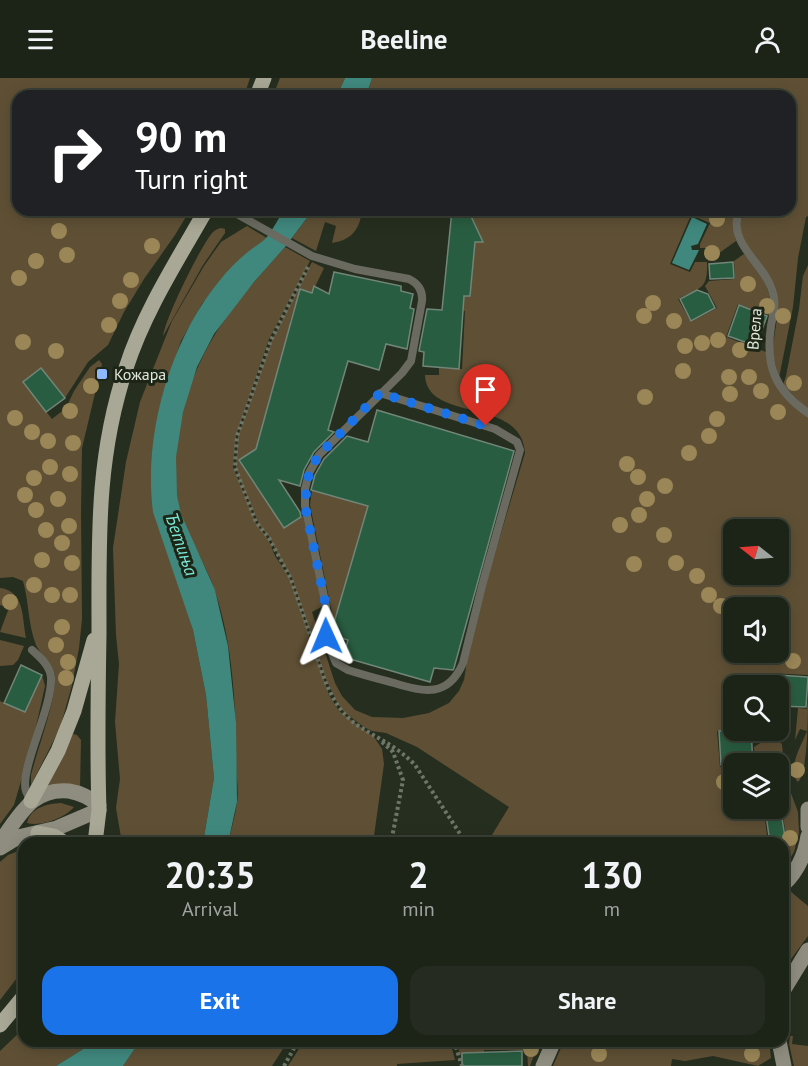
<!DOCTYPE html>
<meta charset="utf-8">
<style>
:root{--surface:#1c2317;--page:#252b20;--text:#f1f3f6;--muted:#a0a4a1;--line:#3a4036;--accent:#1a73e8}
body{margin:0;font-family:"PT Sans",sans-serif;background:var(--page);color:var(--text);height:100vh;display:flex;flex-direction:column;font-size:22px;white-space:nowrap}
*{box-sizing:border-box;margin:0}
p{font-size:20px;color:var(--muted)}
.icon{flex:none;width:33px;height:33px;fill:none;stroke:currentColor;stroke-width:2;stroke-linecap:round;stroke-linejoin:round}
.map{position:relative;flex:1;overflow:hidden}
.sheet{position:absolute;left:18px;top:759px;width:771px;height:210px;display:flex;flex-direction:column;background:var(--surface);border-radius:18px;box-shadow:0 3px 15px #0003,0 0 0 2px var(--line)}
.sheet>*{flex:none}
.top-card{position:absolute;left:12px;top:12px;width:784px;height:126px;border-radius:18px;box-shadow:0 3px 15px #0003,0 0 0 2px var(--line);background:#202124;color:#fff;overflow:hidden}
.needle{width:39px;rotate:287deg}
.tools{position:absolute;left:723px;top:441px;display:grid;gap:12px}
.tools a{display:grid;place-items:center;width:66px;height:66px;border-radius:12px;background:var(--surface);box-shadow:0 3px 15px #0003,0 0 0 2px var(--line);font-size:30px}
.pin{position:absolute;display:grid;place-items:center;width:51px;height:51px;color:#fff;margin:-62px -26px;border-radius:50% 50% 50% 0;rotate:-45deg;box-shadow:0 0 6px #0007}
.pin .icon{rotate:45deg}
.me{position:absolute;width:66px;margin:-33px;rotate:359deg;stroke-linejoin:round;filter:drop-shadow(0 0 4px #0008)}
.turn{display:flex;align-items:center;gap:21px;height:126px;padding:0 24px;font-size:27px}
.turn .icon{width:78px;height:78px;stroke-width:2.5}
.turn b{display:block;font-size:42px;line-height:51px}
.eta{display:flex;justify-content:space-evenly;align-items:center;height:102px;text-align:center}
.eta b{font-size:36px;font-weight:700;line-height:42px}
.action{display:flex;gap:12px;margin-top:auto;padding:12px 24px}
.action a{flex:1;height:69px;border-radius:18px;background:var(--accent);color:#fff;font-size:24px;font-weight:700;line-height:69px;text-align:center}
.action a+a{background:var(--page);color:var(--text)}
header{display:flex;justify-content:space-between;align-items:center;height:78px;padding:0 24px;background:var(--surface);font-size:27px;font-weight:700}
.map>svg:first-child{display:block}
.green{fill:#5f5035;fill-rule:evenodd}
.water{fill:#40887e}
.building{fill:#295d41;stroke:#718679;stroke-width:1.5}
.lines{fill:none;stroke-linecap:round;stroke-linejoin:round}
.path{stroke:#6e7668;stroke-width:4;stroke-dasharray:3 3;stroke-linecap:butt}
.lane{stroke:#6a6a61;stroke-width:8}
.secondary{stroke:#8e8d7f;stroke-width:15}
.primary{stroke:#a9a896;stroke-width:15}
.tree{fill:#9a8657}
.route{stroke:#1a73e8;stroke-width:10;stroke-dasharray:0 18}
.poi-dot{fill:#90b8fd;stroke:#1c2516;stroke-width:2}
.labels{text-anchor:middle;stroke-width:6;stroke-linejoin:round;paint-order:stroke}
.street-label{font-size:16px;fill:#e1e7dc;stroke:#1c2516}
.poi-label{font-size:16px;fill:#e1e7dc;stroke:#1c2516;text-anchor:start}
.water-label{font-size:18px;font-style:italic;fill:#79e7d7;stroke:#1c2516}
</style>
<header><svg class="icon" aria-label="menu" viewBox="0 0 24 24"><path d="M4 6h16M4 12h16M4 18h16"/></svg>Beeline<svg class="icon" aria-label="person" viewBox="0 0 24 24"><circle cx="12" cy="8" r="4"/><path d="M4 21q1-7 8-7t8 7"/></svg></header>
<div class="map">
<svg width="808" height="988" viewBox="0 0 808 988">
<rect width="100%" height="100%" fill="#262f1f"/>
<path class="green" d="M0 0H250L244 18H18V132H190L175 157 144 201 124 234 108 267 88 284 65 320 41 290 23 304 52 341 66 330 74 313 90 289 99 282 102 286 82 370 81 434 82 541 79 570 72 607 60 650 31 707V697C38 670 54 628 55 602 56 586 42 580 36 567 28 547 29 524 23 503L13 499 0 500Z
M280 0H345L337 18H273Z
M372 0H808V138L806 139 798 180 793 229 779 300 772 274 778 234 777 222 741 160 740 142 745 132H790V18H366Z
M313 132H362C360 151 352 162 332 165L336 148 325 144 316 173 292 160Z
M468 132H736L733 145 736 163 708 183 707 170H700V166L710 145 691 137 670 186 690 194 695 184H707C708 212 701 209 678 221L691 244 717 230 705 208 709 203 735 201 734 183 744 176C762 197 772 210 771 238L738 226 726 259 766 274C774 309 780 317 808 339V597L769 595 768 607 734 608 733 651 717 653 720 689 733 688 734 730 753 731 765 742 768 765H487L509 729 417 669 386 655 372 653 364 649 344 634 338 626 325 599 292 500 278 477 270 460 260 448 239 400 236 388 238 358 272 262 312 184 324 190 312 215 300 211 290 244 311 251 292 247 256 371 239 383 284 450 303 438 323 528 312 534 335 605 342 618 355 632 372 639 403 640 429 635 449 625 459 613 464 602 468 577 485 509 525 375C521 317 427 346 425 297H439V290L462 291 465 233 442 229 444 216 470 218 475 164H482ZM734 452H778V496H734ZM734 530H778V574H734Z
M247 148 267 160 221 201 202 226 181 263 162 319 176 497 193 552 206 617 214 700 203 765H122L116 730 120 701 115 644 119 586 116 557 113 470 126 384 140 324 172 243 204 188 221 164Z
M221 150 225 151V155L203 187 163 258C166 239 200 169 213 154 217 151 217 151 221 150Z
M285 169 310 183 269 261 236 358 233 389 256 445 268 461 275 478 291 502 329 617 339 633 374 659 382 671 384 686 373 765H228C231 752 235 738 237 725 239 712 236 697 236 684 236 627 233 567 215 513 204 481 183 453 177 420 173 396 176 370 180 347 196 268 233 227 285 169Z
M808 187V332L783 307 786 298 799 231 803 198Z
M312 412 368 428 334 545 310 427Z
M0 510C25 513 22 540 26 560L0 554 9 530 0 527Z
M0 562 24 568 18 582 13 587 0 588Z
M42 597 45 608 33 662 14 727 0 746V623L25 634Z
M808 620C808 638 808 695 798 704 786 691 802 667 807 653L800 651 795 662 798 630 807 631Z
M73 656 77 657 81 662 80 709 46 708Z
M765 662 778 663 782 666 784 691 782 693H779L778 686 755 685 754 669Z
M779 696 785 699 798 734 799 755 794 774 783 792V770L788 769 782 733 763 736 757 731 778 730Z
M61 725 74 729C65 740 40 749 27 745 31 729 47 726 61 725Z
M24 771V891L0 922V784L8 777Z
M790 813 808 828V858L783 892V818Z
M24 950V963H96L56 988H0V973Z
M790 958H793L792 966 808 968V988H794L789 966Z
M140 963H288L272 988H123Z
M304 963H450L455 982 397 986V988H288Z
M456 963H539L530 988H528L527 972H484L485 988H464Z
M564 963H717L735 969 738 963H752L751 971 755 972 757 963H769L771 980 758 988 713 978 685 983 672 981 671 988H553Z"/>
<path class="water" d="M345 0H372L366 18H337Z
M284 132H313L285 169 254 204 214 256 197 289 183 334 176 379 177 418 181 436 215 512 228 568 236 645 237 724 228 765H203L214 700 206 617 193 552 153 434C143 357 170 262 220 202 228 192 239 181 249 173 255 168 262 165 267 159 273 151 278 141 284 132Z
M692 139 707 146 698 166 691 168 692 172H699L689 192 672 185Z
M96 963H140L123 988H56Z"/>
<path class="building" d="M452 132H468L483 164H475L470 218H464L459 291 423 288 424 274 419 273 427 231 442 232Z
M733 184 734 200 710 201 709 186Z
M334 194 401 208V213L413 216 410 230 414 231 407 271 386 266 379 292 348 283 328 352 334 354 314 374 304 392 300 408 279 402 300 434 301 439 284 450 239 382 256 371 300 211 312 215 314 208 329 216Z
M697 212 708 216 715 230 691 243 680 221Z
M739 227 767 238 756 268 728 258Z
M41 290 65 320 46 334 23 304Z
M377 332 514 373 454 590 453 592 434 590 430 604 343 579 348 562 334 558 333 548 368 428 311 412 315 397 324 381 347 358 368 364Z
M21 587 42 597 25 634 4 625Z
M778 597 808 599 806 629 778 628Z
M751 652 753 685 721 687 719 653Z
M781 734 786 765H770L766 737Z
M522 973V988H462V975Z"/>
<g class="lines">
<path class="path" d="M308 189 271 262 237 358 235 389 256 444 269 460 291 501 313 565
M316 575C324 602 333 630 357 647 377 660 398 669 415 687L466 765
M382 664 393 674 403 702 391 765
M454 963 462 988
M284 988 298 963"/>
<path class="lane" d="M230 132 312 178 355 191 409 201C419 206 423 213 422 223L411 283 402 295 319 377 309 395 305 411V428L326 528 328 566 336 585 348 592C363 597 379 601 394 605 424 614 448 620 463 585L482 508 520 372 517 364 495 351 380 315
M739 132C727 167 763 183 772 212 777 225 773 236 771 248 765 288 775 312 808 335
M31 722C29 719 27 716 26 713 19 692 53 629 51 599 50 588 40 579 32 572"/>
<path class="secondary" d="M808 731V749
M0 764C19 739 32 709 69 713 81 715 89 719 99 727
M0 770 18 759 57 750 99 732
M783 807C797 794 805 777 808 758
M783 913 808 872
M779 963 784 988
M543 988 554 963"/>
<path class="primary" d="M257 18 264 0
M31 723 58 673 74 633 94 562
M38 755 54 758 65 765
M95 765 99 732C97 673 98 614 99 555 99 461 96 380 126 290 144 234 177 183 206 132
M0 947 24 918"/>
</g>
<g class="tree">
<circle cx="717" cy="141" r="8"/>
<circle cx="59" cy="153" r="8"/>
<circle cx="152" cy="168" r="8"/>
<circle cx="712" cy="175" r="8"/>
<circle cx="67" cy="177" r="8"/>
<circle cx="36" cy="183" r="8"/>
<circle cx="19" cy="200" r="8"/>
<circle cx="131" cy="202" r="8"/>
<circle cx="748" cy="206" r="8"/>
<circle cx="120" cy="223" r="8"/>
<circle cx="653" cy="225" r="8"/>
<circle cx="767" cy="228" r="8"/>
<circle cx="644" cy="238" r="8"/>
<circle cx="783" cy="238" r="8"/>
<circle cx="674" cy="243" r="8"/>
<circle cx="109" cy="247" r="8"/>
<circle cx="718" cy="262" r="8"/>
<circle cx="23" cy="264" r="8"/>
<circle cx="702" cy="265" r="8"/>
<circle cx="685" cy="268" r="8"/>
<circle cx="740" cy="272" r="8"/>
<circle cx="56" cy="273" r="8"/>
<circle cx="683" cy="293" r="8"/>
<circle cx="729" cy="299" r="8"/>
<circle cx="749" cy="299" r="8"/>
<circle cx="794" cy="305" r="8"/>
<circle cx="91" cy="308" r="8"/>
<circle cx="761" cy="313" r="8"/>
<circle cx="730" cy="316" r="8"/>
<circle cx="645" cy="319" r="8"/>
<circle cx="70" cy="333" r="8"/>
<circle cx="778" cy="334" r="8"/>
<circle cx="15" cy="340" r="8"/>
<circle cx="717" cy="341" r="8"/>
<circle cx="32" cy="354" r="8"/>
<circle cx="709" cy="358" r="8"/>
<circle cx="48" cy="363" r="8"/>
<circle cx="73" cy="365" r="8"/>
<circle cx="689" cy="375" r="8"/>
<circle cx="627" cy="386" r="8"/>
<circle cx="50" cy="389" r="8"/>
<circle cx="70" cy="396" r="8"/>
<circle cx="638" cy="399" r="8"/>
<circle cx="34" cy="400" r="8"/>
<circle cx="665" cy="408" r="8"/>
<circle cx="25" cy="417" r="8"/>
<circle cx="58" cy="421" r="8"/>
<circle cx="647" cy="421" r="8"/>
<circle cx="36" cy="432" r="8"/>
<circle cx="639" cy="437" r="8"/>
<circle cx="620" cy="447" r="8"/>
<circle cx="69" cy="448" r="8"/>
<circle cx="46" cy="452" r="8"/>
<circle cx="664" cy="457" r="8"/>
<circle cx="62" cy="465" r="8"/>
<circle cx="42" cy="482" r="8"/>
<circle cx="72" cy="485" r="8"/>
<circle cx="676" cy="485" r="8"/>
<circle cx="634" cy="486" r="8"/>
<circle cx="697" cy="498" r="8"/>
<circle cx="34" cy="507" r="8"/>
<circle cx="52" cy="517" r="8"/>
<circle cx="70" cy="517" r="8"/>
<circle cx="709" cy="517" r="8"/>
<circle cx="10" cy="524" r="8"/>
<circle cx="721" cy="528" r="8"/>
<circle cx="62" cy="549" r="8"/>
<circle cx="56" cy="567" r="8"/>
<circle cx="793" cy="583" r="8"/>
<circle cx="68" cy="584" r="8"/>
<circle cx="66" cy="600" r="8"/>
<circle cx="797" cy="692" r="8"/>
<circle cx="724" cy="704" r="8"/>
<circle cx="790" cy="760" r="8"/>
<circle cx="531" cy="971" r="8"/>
<circle cx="599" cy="976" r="8"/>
<circle cx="752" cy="976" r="8"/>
</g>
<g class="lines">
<path class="route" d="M326 558V528L305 428 307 403 312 388 319 377 380 315 486 348"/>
</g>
<rect class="poi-dot" x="96" y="290" width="12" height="12" rx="3"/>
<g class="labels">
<g class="street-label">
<text transform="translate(754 251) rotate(-85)" y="6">Врела</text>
</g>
<g class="poi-label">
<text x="114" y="302">Кожара</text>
</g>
<g class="water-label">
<text transform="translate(181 466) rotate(71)" y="6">Ђетиња</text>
</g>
</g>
</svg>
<div class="tools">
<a><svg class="needle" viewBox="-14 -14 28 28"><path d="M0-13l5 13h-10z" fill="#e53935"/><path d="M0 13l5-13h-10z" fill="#a0a4a1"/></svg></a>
<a><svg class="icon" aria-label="sound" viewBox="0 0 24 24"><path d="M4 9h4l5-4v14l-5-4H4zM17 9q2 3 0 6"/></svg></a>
<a><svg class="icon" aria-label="search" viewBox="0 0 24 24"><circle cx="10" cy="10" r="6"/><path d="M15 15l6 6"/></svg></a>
<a><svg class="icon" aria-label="layers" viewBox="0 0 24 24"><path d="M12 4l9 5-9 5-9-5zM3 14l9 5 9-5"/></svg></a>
</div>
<div class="pin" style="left:486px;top:348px;background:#d93025"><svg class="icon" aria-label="arrive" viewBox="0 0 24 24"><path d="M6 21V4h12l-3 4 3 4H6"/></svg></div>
<svg class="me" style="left:326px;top:558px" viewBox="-20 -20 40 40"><path d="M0-17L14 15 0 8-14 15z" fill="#1a73e8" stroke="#fff" stroke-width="4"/></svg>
<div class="top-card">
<div class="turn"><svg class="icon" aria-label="right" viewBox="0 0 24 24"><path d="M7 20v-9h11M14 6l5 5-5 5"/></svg><div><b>90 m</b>Turn right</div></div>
</div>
<section class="sheet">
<div class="eta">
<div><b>20:35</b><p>Arrival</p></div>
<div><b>2</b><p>min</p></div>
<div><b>130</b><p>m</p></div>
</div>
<div class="action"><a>Exit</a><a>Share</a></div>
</section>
</div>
